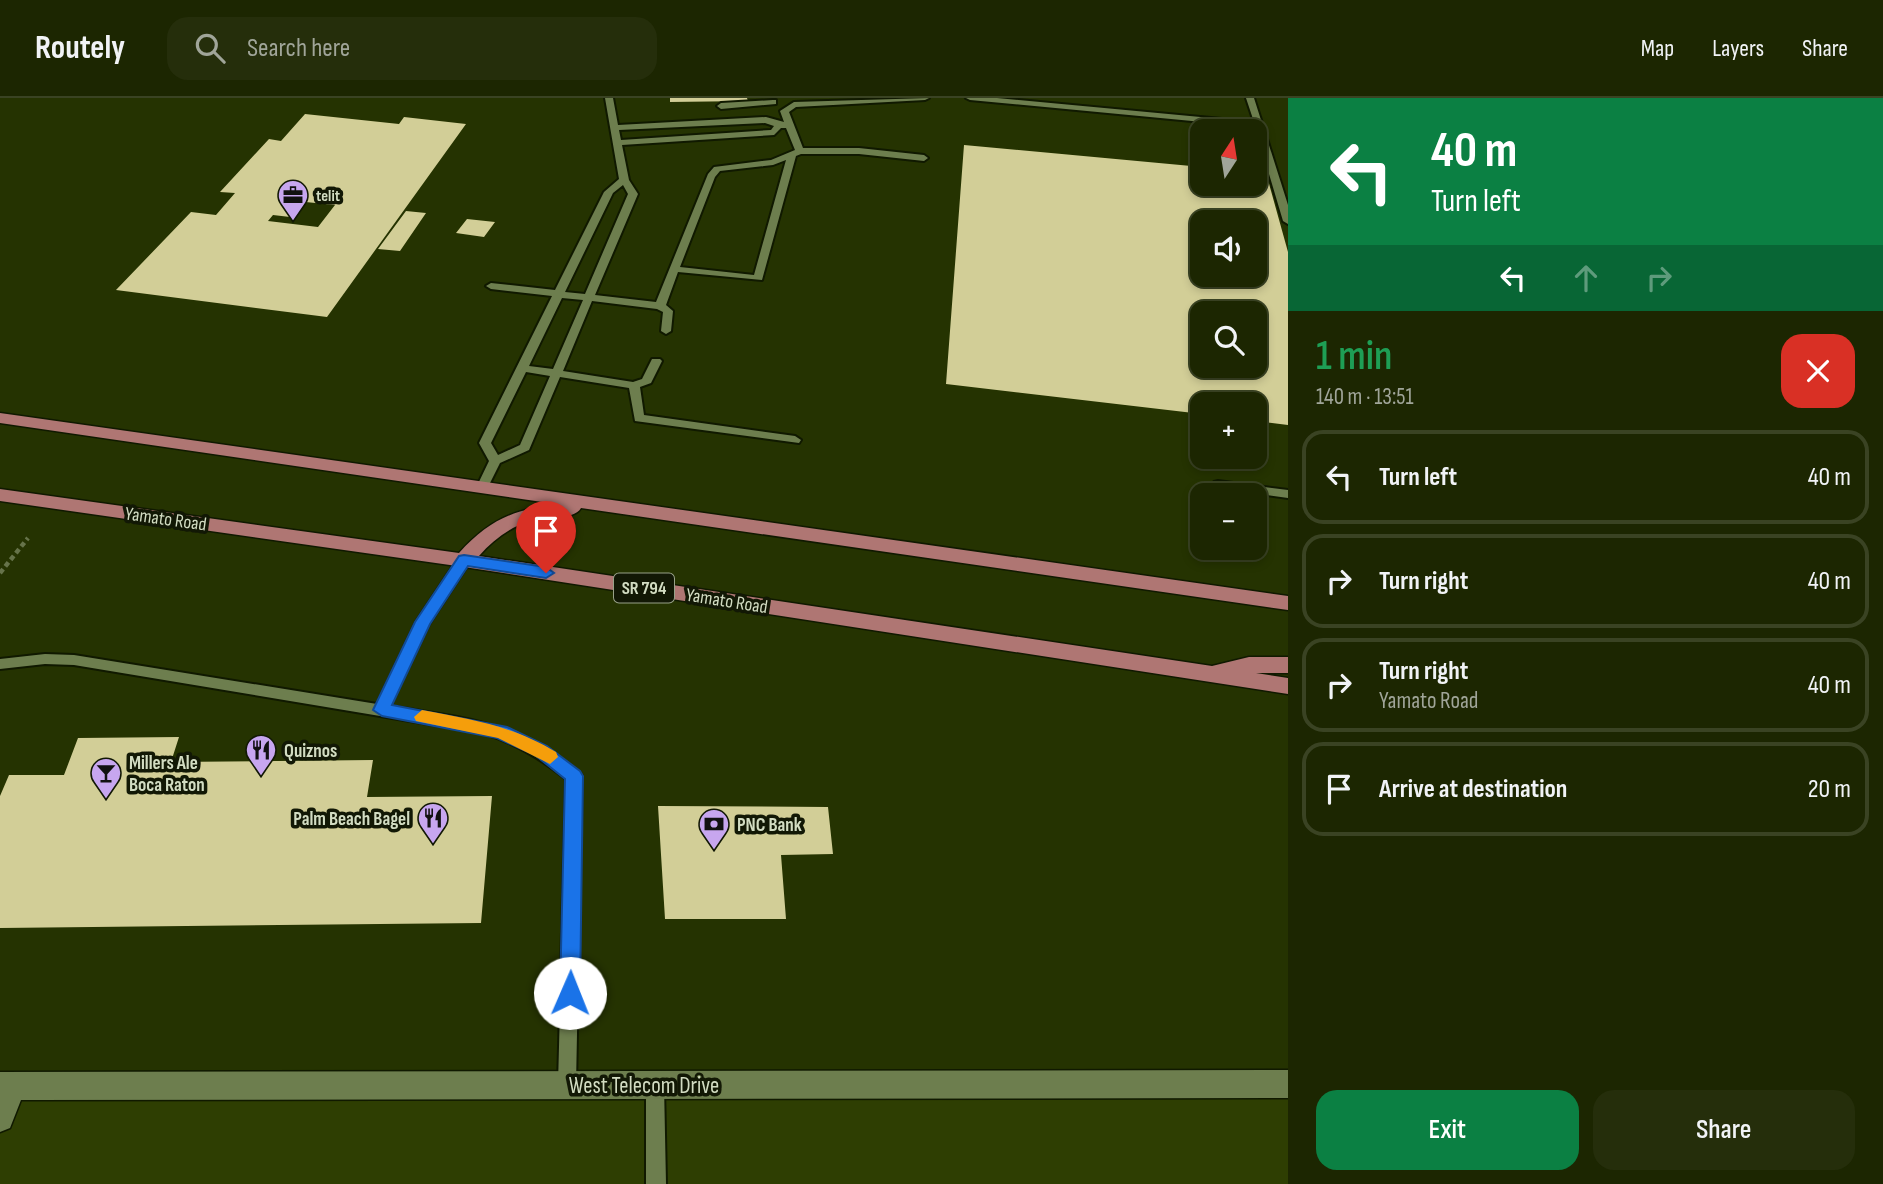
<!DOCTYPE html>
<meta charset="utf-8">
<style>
:root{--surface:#1c2601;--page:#252e0b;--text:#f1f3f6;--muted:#a0a599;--line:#3a4323;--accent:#0b8043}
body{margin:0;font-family:"Sofia Sans Condensed",sans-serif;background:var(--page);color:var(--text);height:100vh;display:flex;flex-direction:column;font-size:26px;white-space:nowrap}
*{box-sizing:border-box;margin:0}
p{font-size:23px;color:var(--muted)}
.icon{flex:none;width:38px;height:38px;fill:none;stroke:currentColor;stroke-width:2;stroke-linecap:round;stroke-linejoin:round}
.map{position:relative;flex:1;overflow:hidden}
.side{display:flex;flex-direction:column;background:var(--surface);width:595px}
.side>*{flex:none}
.banner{background:#0b8043;color:#fff;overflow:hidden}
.needle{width:46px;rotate:12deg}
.buttons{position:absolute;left:1190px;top:21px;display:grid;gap:14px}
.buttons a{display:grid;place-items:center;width:77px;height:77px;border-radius:14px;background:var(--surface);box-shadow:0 4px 10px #0003,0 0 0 2px var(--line);font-size:35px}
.pin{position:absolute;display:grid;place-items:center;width:60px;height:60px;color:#fff;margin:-72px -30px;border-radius:50% 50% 50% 0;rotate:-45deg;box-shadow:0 0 7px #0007}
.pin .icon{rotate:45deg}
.me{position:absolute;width:77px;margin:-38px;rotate:1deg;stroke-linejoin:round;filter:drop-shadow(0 0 5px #0008)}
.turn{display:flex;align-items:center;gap:24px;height:147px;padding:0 28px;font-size:32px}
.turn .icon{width:91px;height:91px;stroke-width:2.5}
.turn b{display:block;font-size:49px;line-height:60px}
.lanes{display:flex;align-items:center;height:66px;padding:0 28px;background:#0003;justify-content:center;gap:35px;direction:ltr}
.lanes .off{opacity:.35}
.round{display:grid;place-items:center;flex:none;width:74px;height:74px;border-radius:21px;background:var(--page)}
.summary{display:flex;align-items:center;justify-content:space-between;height:119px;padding:0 28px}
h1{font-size:42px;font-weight:600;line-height:52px;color:#1e9e55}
.cta{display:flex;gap:14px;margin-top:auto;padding:14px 28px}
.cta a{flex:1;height:80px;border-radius:21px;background:var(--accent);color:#fff;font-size:28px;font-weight:600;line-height:80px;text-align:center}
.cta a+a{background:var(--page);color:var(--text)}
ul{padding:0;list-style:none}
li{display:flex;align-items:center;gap:21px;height:94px;margin:0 14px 10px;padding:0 14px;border:4px solid var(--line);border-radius:21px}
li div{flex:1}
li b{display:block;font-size:26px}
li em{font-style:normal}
header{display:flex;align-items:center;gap:42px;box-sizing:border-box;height:98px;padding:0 35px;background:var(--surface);border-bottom:2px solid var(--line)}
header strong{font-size:33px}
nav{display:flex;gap:38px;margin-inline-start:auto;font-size:24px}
.search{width:490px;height:63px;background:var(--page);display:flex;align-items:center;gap:18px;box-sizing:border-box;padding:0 24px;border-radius:21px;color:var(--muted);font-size:26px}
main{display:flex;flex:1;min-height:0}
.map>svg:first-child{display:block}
.built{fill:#2e3e02}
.building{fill:#d2ce97;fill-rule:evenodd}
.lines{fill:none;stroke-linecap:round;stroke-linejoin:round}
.lane-casing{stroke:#101900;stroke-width:4}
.street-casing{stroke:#101900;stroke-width:3}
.primary-casing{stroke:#101900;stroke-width:3}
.path{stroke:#66734a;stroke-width:4.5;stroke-dasharray:5 3.5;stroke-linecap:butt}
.lane{fill:#6d7e4e;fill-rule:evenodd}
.street{fill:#6d7e4e;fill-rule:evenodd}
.primary{fill:#af7673;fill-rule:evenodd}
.route{fill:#1a73e8;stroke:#114b97;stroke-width:2}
.slow{fill:#f59e0b}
.labels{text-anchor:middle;stroke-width:7;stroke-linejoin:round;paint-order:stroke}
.far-poi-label{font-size:16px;font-weight:bold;fill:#d2dcc2;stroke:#121805;text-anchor:start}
.shield{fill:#121805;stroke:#98a189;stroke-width:2}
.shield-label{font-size:18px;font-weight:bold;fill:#d2dcc2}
.street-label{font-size:19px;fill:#d2dcc2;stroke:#121805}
.poi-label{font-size:19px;font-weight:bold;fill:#d2dcc2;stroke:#121805;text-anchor:start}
.near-street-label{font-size:23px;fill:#d2dcc2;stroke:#121805}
</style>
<header>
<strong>Routely</strong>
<div class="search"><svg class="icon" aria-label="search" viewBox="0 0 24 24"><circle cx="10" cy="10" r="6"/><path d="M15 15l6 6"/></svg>Search here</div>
<nav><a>Map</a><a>Layers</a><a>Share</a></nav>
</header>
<main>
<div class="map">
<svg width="1288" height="1086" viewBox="0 0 1288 1086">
<rect width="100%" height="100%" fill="#253301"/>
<path class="built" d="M1288 986V1086H0V988Z"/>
<path class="building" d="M670 0H747L748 3 670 4Z
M305 16 399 26 404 19 466 26 327 219 116 192 191 114 216 117 235 95 220 94 269 41 281 43ZM286 102 335 107 318 129 268 123 273 117 290 119 298 109 281 107Z
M964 47 1202 69V86H1255V74L1266 75 1288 154V327L1255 323V306H1202V316L946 286ZM1202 124H1255V177H1202ZM1202 215H1255V268H1202Z
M406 113 426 115 400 153 378 151Z
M467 121 495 124 484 139 456 135Z
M179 639 171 664 373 662 367 699 492 698 481 825 0 830V698L9 677H64L78 640Z
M658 708 828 709 833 756 781 757 786 821H665Z"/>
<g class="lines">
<g class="lane-casing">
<path id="lane" d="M605 0H613L618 27 766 19 784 24 780 13 794 4 929 0 925 2 796 9 789 14 803 50H859L924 57 928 60 924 63 859 56H801L796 58 762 182 678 174 666 207 673 213 671 233 666 236 661 233 663 214 657 211 592 203 563 273 633 284 642 281 652 261H660L662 263 651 285 640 289 644 317 795 338 801 342 799 345 635 323 629 290 560 279 529 352 500 365 486 393H478L476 390 489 363 479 345 552 198 491 191 486 188 491 185 555 192 604 94 619 81ZM765 25 774 28 771 32 621 42 619 32ZM781 30H786L795 52 771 62 714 69 708 76 656 204 595 197 638 96 629 82 622 47 774 37ZM786 62 754 177 680 169 715 79 720 73 773 67ZM623 87 628 96 585 196 565 194 613 95ZM562 200 583 202 553 271 529 268ZM526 274 550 278 520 347 498 357 491 345Z
M966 0H997L1254 24 1246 0H1254L1288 107V126L1283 123 1255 29 970 2Z
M773 2H776V6L721 11 717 8 721 5Z
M1218 383 1288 392V400L1214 390 1212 387 1214 384Z
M464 457 471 462 429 526 390 608C469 621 514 623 579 674L582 678 576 987 574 993 567 996 560 993 558 987 566 681C540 660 514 644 482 635L74 567 45 566 0 571V561L45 556 74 557 377 606 416 524 459 459Z
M655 978 662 981 664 987 666 1086H646V987L648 981Z"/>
</g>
<g class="street-casing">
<path id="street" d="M1288 972V1000L21 1002 10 1030 0 1034V974Z"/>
</g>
<g class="primary-casing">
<path id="primary" d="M0 315 1288 498V512L581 410C574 423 543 418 529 423 509 430 493 442 479 458L1212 568 1249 559H1288V575H1256L1288 580V596L464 469 0 403V391L459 455C489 422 513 412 556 406L0 325Z"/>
</g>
<path class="path" d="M0 475 28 440"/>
<use href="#lane" class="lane"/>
<use href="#street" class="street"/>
<use href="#primary" class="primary"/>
</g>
<path class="route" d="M464 457 546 469 554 475 546 480 468 468 430 526 392 607 507 629 547 648 580 673 583 678 580 895 577 902 570 905 563 902 560 895 565 681 535 657 497 640 382 618 373 612 415 524 459 458Z"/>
<path class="slow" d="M422 612C473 622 511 627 556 654L558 659 550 666 498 640 416 623 414 619Z"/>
<defs>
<g id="office-pin" transform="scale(1.575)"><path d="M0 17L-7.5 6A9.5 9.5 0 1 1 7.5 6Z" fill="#c7a6ef" stroke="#121805"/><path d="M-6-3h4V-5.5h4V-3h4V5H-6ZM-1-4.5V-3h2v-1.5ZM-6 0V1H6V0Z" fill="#111"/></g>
<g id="restaurant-pin" transform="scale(1.575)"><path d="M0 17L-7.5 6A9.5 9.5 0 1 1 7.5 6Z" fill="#c7a6ef" stroke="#121805"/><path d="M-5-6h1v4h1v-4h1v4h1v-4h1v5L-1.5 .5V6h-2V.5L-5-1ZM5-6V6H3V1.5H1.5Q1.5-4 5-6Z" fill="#111"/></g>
<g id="bar-pin" transform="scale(1.575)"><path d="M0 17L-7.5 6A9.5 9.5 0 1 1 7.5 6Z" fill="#c7a6ef" stroke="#121805"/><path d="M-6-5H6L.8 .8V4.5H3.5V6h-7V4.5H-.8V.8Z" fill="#111"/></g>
<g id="bank-pin" transform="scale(1.575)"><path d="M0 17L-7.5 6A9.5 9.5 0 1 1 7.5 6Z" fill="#c7a6ef" stroke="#121805"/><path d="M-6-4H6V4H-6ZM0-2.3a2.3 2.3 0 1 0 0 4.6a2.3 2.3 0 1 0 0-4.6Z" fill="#111"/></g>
</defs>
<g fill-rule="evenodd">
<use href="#office-pin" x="293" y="97"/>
<use href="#restaurant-pin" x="261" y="652"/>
<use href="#bar-pin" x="106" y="675"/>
<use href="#restaurant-pin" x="433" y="720"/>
<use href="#bank-pin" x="714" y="726"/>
</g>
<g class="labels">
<g class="far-poi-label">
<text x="316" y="103">telit</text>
</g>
<rect class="shield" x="614" y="475.5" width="60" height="29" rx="5"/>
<g class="shield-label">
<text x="644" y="496">SR 794</text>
</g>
<g class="street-label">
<text transform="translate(166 420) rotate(8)" y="7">Yamato Road</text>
<text transform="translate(727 502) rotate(9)" y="7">Yamato Road</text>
</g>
<g class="poi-label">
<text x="284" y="659">Quiznos</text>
<text x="129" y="671">Millers Ale<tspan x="129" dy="22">Boca Raton</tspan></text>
<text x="410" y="727" text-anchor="end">Palm Beach Bagel</text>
<text x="737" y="733">PNC Bank</text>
</g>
<g class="near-street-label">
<text x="644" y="995">West Telecom Drive</text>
</g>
</g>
</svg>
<div class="buttons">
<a><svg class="needle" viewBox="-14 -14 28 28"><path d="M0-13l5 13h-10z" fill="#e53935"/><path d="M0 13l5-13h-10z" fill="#a0a599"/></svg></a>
<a><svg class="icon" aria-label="sound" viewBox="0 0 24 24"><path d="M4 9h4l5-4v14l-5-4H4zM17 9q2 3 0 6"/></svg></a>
<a><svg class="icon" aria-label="search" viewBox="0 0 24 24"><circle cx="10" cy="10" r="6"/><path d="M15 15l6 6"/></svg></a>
<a>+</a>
<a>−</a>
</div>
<div class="pin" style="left:546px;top:475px;background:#d93025"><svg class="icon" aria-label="arrive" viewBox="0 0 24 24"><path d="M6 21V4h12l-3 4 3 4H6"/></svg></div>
<svg class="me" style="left:570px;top:895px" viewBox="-20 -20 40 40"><circle r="19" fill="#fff"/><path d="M0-13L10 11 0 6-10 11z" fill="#1a73e8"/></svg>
</div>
<section class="side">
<div class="banner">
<div class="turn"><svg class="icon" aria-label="left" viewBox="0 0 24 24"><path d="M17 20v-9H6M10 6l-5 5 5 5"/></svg><div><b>40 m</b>Turn left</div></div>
<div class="lanes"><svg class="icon" aria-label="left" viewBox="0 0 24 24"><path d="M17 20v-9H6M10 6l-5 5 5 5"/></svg><svg class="icon off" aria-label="ahead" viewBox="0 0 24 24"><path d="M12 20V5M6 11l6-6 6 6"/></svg><svg class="icon off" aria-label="right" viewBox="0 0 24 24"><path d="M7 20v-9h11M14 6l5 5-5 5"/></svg></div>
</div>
<div class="summary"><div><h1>1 min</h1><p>140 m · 13:51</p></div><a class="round" style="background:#d93025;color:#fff"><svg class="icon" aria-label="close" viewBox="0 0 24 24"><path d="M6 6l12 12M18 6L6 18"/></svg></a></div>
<ul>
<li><svg class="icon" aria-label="left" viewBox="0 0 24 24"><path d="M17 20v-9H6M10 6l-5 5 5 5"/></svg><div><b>Turn left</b></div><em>40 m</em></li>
<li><svg class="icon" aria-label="right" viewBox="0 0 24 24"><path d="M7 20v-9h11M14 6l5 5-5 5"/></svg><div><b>Turn right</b></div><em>40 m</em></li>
<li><svg class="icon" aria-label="right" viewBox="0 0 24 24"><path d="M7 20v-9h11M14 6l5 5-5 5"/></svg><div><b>Turn right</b><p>Yamato Road</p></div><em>40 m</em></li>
<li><svg class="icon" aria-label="arrive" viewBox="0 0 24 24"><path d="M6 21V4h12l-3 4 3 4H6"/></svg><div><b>Arrive at destination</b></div><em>20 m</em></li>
</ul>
<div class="cta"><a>Exit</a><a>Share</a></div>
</section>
</main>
